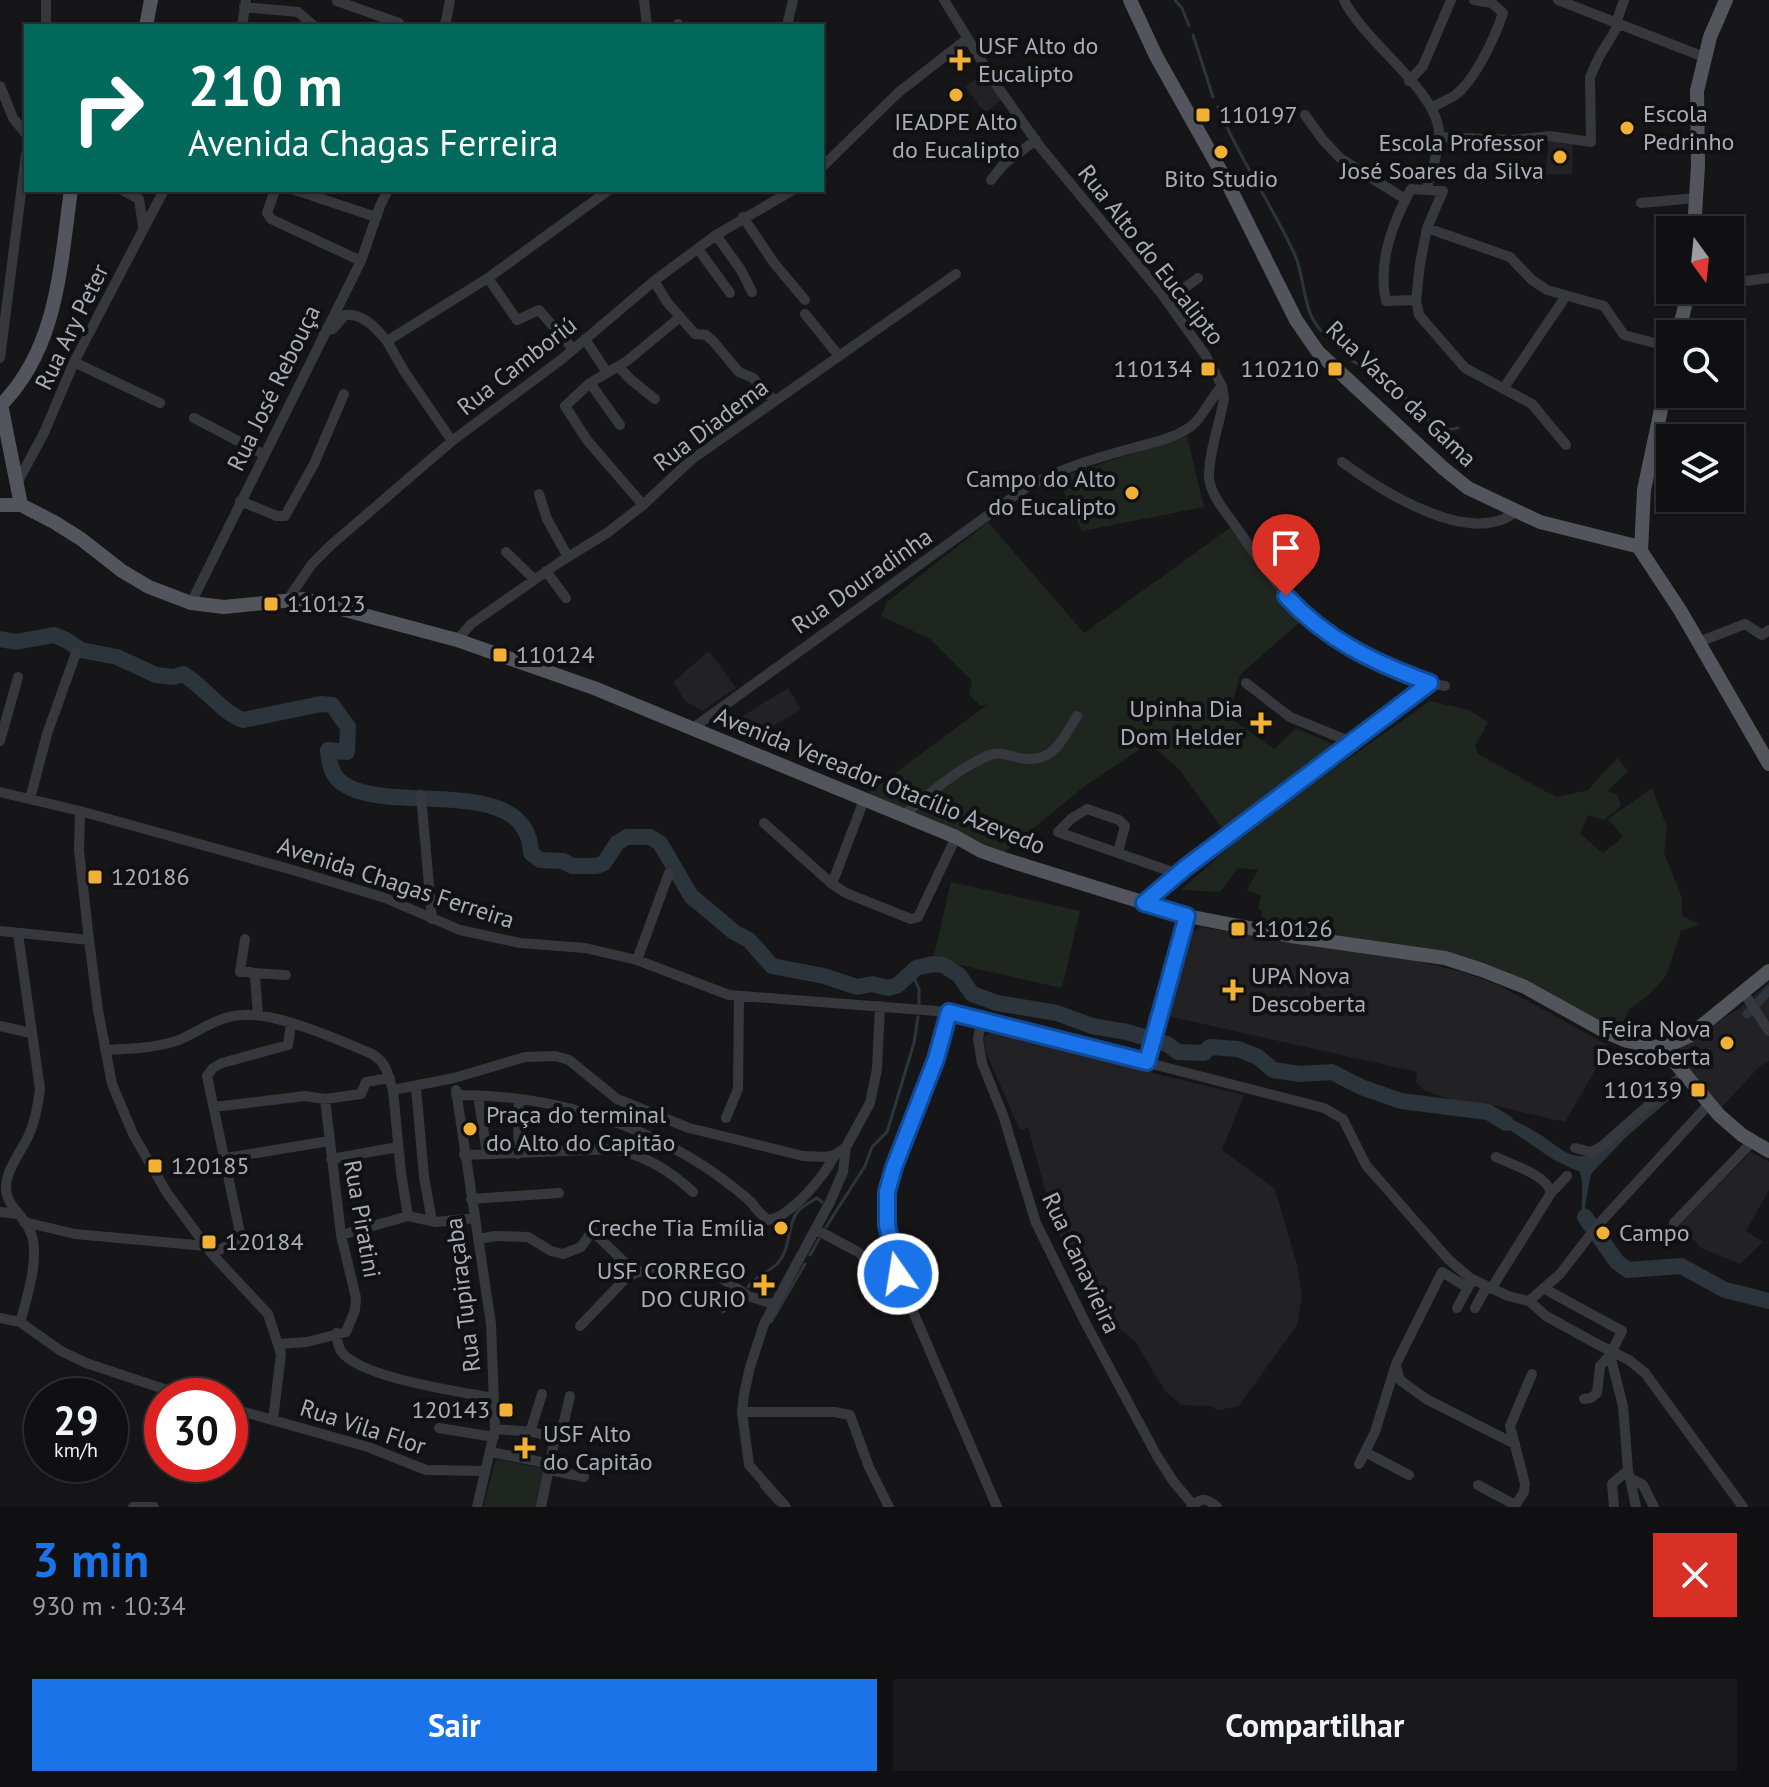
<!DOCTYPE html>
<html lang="pt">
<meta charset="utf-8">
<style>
:root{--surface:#101012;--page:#19191b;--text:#f1f3f6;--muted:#9c9d9f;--line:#303032;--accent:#1a73e8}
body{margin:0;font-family:"PT Sans",sans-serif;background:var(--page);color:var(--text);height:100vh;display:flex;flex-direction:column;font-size:30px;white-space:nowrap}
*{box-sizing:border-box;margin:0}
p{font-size:26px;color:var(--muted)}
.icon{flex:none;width:44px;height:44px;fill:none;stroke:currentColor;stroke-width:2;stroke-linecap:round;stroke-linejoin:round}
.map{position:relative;height:1507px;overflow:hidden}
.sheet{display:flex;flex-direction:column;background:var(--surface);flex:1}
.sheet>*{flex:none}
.guide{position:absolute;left:24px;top:24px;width:800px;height:168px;border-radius:0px;box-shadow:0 2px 6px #0004,0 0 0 2px var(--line);background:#00695c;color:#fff;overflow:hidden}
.needle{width:52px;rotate:165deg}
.fabs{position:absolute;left:1656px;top:216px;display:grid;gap:16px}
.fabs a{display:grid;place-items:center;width:88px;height:88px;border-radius:0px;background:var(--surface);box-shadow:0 2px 6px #0004,0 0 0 2px var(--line);font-size:40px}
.speed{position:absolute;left:24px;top:1378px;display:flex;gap:16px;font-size:40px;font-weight:700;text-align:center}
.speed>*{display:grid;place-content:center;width:104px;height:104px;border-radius:50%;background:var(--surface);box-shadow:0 2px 6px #0004,0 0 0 2px var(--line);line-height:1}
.speed small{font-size:20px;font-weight:400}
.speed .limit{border:12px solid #d22;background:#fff;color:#111}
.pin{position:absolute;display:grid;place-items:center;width:68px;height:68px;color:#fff;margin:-82px -34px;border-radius:50% 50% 50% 0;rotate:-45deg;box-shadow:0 0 8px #0007}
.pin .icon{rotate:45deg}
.me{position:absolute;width:88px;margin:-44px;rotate:347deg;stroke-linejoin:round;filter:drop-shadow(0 0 6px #0008)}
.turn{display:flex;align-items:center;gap:28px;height:168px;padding:0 32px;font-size:36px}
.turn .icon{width:104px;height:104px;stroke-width:2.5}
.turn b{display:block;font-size:56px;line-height:68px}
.round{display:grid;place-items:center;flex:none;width:84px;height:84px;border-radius:0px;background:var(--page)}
.headline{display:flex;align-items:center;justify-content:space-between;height:136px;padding:0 32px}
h1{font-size:48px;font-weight:600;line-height:60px;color:var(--accent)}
.button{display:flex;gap:16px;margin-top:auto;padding:16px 32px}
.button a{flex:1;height:92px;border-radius:0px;background:var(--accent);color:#fff;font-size:32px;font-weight:600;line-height:92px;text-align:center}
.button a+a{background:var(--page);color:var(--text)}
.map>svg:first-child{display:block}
.built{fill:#222225}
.green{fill:#1e261f}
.water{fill:#2c353c}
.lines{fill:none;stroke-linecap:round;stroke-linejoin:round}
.stream{stroke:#2c353c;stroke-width:3}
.canal{stroke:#2c353c;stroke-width:9}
.river{stroke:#2c353c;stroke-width:16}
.minor{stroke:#37383d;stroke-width:10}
.major{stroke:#53555c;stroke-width:14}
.minor-bridge{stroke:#37383d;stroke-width:10}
.route-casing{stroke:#114b97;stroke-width:20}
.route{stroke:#1a73e8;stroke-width:14}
.poi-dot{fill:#f2b134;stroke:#111113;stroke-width:3}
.labels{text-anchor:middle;stroke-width:8;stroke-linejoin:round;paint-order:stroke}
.poi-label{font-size:24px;fill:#a8adb8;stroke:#111113;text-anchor:start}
.street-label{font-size:24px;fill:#a8adb8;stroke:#111113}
</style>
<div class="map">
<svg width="1769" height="1507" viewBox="0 0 1769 1507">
<rect width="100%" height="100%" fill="#161618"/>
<path class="built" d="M984 73 1003 98 985 113 965 87Z
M1549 140H1573L1572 174 1545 175Z
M709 651 736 688 702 711 685 701 673 682Z
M788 688 801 709 751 739 738 719Z
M1200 927 1413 960 1466 973 1501 986 1609 1046 1565 1122 1488 1104 1487 1107 1465 1105 1424 1090 1416 1082 1417 1072 1168 1016 1193 932Z
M1769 982V1061L1760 1066 1719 1110 1677 1060 1678 1054 1681 1046 1689 1040 1740 1008Z
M994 1031 1144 1071 1244 1095 1222 1150 1275 1189 1297 1265 1302 1295 1297 1325 1238 1407 1216 1410 1212 1406 1181 1405 1165 1391 1135 1341 1111 1322 1056 1229 1028 1128 1020 1130 985 1050 984 1037Z
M1751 1152 1769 1162V1190L1746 1231 1763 1242 1740 1264 1701 1248 1679 1225Z"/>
<path class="green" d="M1187 436 1204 507 1082 531 1057 478Z
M988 522 1084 633 1231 527 1265 575 1302 620 1240 675 1229 717 1274 749 1296 728 1337 746 1225 832 1178 768 1149 743 1086 785 1002 854 867 794 988 704 980 706 969 694 972 681 930 639 881 616 887 602Z
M1430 701 1469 710 1488 722 1475 746 1478 754 1556 797 1588 790 1617 758 1628 771 1607 791 1617 794 1621 806 1604 820 1588 815 1580 834 1603 853 1623 837 1608 819 1652 788 1667 827 1664 853 1682 898V915L1699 925 1681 931 1666 976 1649 995 1630 1009 1618 1031 1460 958 1258 926 1263 911 1258 909 1261 896 1247 890 1258 870 1238 868 1220 892 1181 890 1253 826Z
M951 882 1080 911 1062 988 933 959Z
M496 1459 545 1469 539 1507H483Z"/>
<path class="water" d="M1680 1083 1684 1087 1625 1138 1591 1174 1585 1206 1593 1224 1586 1230C1577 1211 1586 1192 1580 1172L1554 1160 1488 1115V1110C1503 1116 1520 1122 1534 1131 1560 1145 1569 1166 1602 1151Z"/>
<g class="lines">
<path class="stream" d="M1175 0 1182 8 1189 26
M1193 35 1213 97
M1218 107C1239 159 1272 204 1295 255 1306 281 1302 316 1325 334
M1333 341 1350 359 1405 397 1423 417 1447 430 1458 428
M912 973 919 989V1004
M826 1227 865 1166 872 1147 887 1132 914 1043 918 1017
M810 1255 819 1239
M748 1287C756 1276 769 1272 778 1263 792 1247 786 1223 800 1209 805 1205 812 1201 817 1198L822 1202
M723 1312 741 1297
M771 1322 805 1264
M761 1486 777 1504"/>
<path class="canal" d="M1747 1014 1769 990"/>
<path class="river" d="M0 639 16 642 54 635 66 640 81 650 117 657 156 675 174 677 183 674C205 687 221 712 243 720L321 704 332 705 348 727 347 752 328 750C329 762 331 775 342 783 388 817 528 771 531 853L540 860 563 861 572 866H596L604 863 617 843 627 837H650L660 843 691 896 734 932 749 940 772 966 824 976 857 987 872 984 888 988 898 985 916 968 933 964 943 965 959 975 972 994 997 1003 1057 1013 1092 1026 1127 1032 1167 1044 1178 1052 1204 1053 1210 1047 1238 1049 1258 1057 1273 1070 1300 1074 1332 1072 1361 1087 1401 1101 1488 1112 1506 1123
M1585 1217 1617 1262 1628 1270 1681 1266 1725 1290 1769 1301"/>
<path class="minor" d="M644 0 647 26
M944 0 997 86 1041 148 1161 293 1206 356 1222 386 1224 399C1220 422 1208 455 1209 478 1211 497 1229 516 1239 531 1281 594 1320 640 1392 668 1410 675 1426 683 1445 686
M1344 0C1364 42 1436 89 1439 132 1440 150 1431 171 1427 188
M1558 0 1704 57
M337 1 399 23 400 26
M244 7 298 12 314 26
M1616 23 1624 0
M678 24V26
M46 26V0
M242 26 246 0
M445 26 450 0
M787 26 793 0
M1409 81 1423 66 1451 0
M0 86 13 118 26 134
M1431 108C1438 104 1447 100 1454 96 1475 81 1495 37 1503 13L1492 3 1474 0
M1305 115 1323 140 1340 158 1405 199
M1439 137 1512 140 1550 136 1591 142 1590 77 1599 57 1619 24
M822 167 899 92 967 39
M991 180 1004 164 1036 140
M122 190 139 199 143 226
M275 190 267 213 271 219 361 261
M295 190 376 217
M1641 203 1696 198
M743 217 774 263 805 300
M1427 228 1510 257 1532 280 1547 290 1604 306 1624 335 1670 347
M716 235 741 270 752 292
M698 249 730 293
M488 278 517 320 539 310 573 349
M654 281 667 302 695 334 706 335 713 341 739 372 753 378 775 401
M1730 283 1769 278
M1416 300 1386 301C1377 263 1393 222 1411 189L1443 191 1427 228 1420 264 1416 300 1419 315 1465 368 1532 404 1566 445
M1167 301 1198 278
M805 314 839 356
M323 331 333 329 345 315C363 313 376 328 387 341L488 278 609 190
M585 339 606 371
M387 341 404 371 452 441
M0 358 26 154
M74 362 160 403
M619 367 630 379 655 399
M590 383 620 425
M1503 389 1566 296
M194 418 263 454
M1342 462C1380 490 1470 548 1515 512
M17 483 44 433 74 362 164 190
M539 494 547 519 568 557
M240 501 277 516H285L314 464 344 394
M643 505 587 440 565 406 590 383 627 361 679 318
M506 552 534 579
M546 571 566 598
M288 599 312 564 331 545 452 441 562 359 654 281 716 235 793 190
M191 603 361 261 380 206 388 190
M457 640 471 624 560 562 607 533 643 505 691 460 956 274
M1699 642 1745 624 1762 635 1769 630
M1246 683 1290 717 1351 742
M693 728 1027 487C1061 468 1096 458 1133 448 1151 443 1171 439 1187 429 1201 421 1210 399 1222 386
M0 741 18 677
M0 792 80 811 293 870 385 898 460 930 520 943 585 948 637 960 729 995 949 1012 1324 1108 1343 1119 1366 1165 1448 1259 1470 1278 1508 1296 1529 1301 1546 1316 1597 1344
M421 795 432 919
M30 799 47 734 76 653
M80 811 79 850 89 940 98 1010 112 1084 133 1134 167 1193 212 1254 268 1314 281 1354 273 1420
M903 816C927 795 955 771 985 757 996 751 1004 754 1015 757 1052 766 1060 743 1077 716
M764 823 832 884 846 893 911 919 918 917 920 913 956 837
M1118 852 1125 826 1119 820 1087 809 1072 818 1058 832 1178 874
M832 884 864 800
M1144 903 1185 868 1430 683
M0 931 89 940
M18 934 40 1089C38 1106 35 1122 28 1137 20 1153 6 1170 6 1188 6 1206 24 1215 30 1231 41 1253 27 1299 20 1322
M245 939 240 972H250L255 976 258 1015
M637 960 669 873
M253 973 286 975
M1744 993 1769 1031
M949 1012 936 1059 894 1167 887 1192V1225L899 1279 997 1507
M981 1021 978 1039 982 1063 1003 1115 1036 1223 1085 1322 1157 1456 1173 1481 1193 1505
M0 1026 31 1033
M105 1050C128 1049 157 1048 179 1040 199 1031 219 1016 242 1015 277 1012 339 1040 372 1054 388 1064 387 1074 393 1090L454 1078 525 1057 555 1056 569 1060 617 1099 689 1128 803 1156 825 1157 835 1155 846 1147
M1147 1062 1187 916
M416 1087 424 1177 432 1221
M393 1090 401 1173 408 1216
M456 1090 491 1324 495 1429 477 1507
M456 1095C548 1094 642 1122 717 1175 729 1184 740 1192 751 1202 756 1209 761 1215 768 1220 792 1216 824 1176 835 1155
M478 1095 487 1154
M214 1107 305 1096 325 1099 361 1094 366 1082 390 1078
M726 1118 738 1089 739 997
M1575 1148 1591 1152 1601 1147 1684 1074
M518 1154 519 1099
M464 1155 614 1149C646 1156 669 1170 693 1192
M1496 1157C1513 1165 1547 1175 1551 1193
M226 1158 329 1141
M331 1159 398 1147
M471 1199 559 1193
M0 1212 19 1214
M24 1222 75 1234 206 1246
M1674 1223 1752 1142
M815 1229 858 1252 881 1273 899 1279
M341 1235 408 1216 436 1222 475 1218
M478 1239 496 1236 528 1237 551 1251 563 1254 581 1247 592 1231 636 1273
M212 1254 237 1240 240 1233 207 1076 213 1068 222 1063 288 1045 291 1024
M1491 1289 1551 1193 1567 1176
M1545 1289 1622 1331 1610 1355 1600 1366 1597 1393 1591 1398 1584 1399
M1529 1301 1560 1274 1597 1226 1709 1104
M1457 1308 1471 1282
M1475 1308 1487 1286
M0 1318 20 1322 61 1351 86 1363 185 1396
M580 1326 626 1278 636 1273 659 1266H704L748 1296 773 1304
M336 1333C337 1338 338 1347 341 1351 359 1378 462 1392 494 1398
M279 1344 307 1342 346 1332 355 1310 356 1298 341 1235 325 1099
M1610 1355 1623 1406 1628 1470 1612 1484 1614 1507
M1396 1366 1400 1380 1426 1399 1515 1444
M1645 1373 1743 1507
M230 1408 368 1447 426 1470 485 1471
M742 1412H834L850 1415 869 1467 889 1507
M439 1428 494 1437
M495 1429 533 1432 555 1438 541 1507
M530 1432 542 1394
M553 1437 561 1434 570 1396
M491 1452 551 1464
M1365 1452 1409 1475
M1359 1464 1375 1432 1396 1364 1442 1272 1468 1288
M550 1470 584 1477
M1629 1474 1636 1507
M1630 1478 1643 1485 1654 1507
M1478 1485 1515 1505
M133 1507H154
M786 1507 749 1465 742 1412 744 1394 750 1367 764 1324 830 1202 843 1172 846 1147 870 1103 877 1069 880 1006
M1191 1507C1201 1497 1207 1498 1217 1507
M1514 1507 1524 1492 1525 1484 1510 1426 1532 1374"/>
<path class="major" d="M1130 0 1156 56 1228 184 1296 320 1318 352 1443 468 1468 488 1540 522 1640 547
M146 26 151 0
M1694 230 1698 166 1697 91 1710 37 1726 0
M1678 334 1689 290
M1670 367 1644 490 1641 551 1680 610 1769 764
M1 404 21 505
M0 406C58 348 60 267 71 190
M0 505H21L54 522 81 539 122 571 149 587 191 603 224 607 304 599 457 640 594 688 956 837 981 851 1007 860 1187 916 1291 936 1445 958 1482 970 1525 987 1606 1032 1627 1041 1663 1048 1719 1115 1742 1135 1769 1151
M1663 1048 1689 1036 1769 971"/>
<path class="minor-bridge" d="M1597 1344 1629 1360 1645 1373"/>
</g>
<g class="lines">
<g class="route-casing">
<path id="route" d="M898 1274 887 1225V1192L894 1167 936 1059 949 1012 1147 1062 1187 916 1144 903 1185 868 1430 683C1375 663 1326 640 1286 596"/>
</g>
<use href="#route" class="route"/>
</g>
<g class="poi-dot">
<path d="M956 48h8v8h8v8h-8v8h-8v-8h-8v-8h8z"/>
<circle cx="956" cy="95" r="8"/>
<rect x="1195" y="107" width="16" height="16" rx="4"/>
<circle cx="1627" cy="128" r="8"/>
<circle cx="1221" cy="152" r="8"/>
<circle cx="1560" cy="157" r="8"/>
<rect x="1200" y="361" width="16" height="16" rx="4"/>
<rect x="1327" y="361" width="16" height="16" rx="4"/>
<circle cx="1132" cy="493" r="8"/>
<rect x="263" y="596" width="16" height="16" rx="4"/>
<rect x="492" y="647" width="16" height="16" rx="4"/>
<path d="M1257 711h8v8h8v8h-8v8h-8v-8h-8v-8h8z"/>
<rect x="87" y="869" width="16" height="16" rx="4"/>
<rect x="1230" y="921" width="16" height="16" rx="4"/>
<path d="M1229 978h8v8h8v8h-8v8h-8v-8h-8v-8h8z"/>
<circle cx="1727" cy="1043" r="8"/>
<rect x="1690" y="1082" width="16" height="16" rx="4"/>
<circle cx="470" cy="1129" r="8"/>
<rect x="147" y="1158" width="16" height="16" rx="4"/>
<circle cx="781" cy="1228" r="8"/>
<circle cx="1603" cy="1233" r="8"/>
<rect x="201" y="1234" width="16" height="16" rx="4"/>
<path d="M760 1273h8v8h8v8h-8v8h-8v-8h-8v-8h8z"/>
<rect x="498" y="1402" width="16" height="16" rx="4"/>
<path d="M521 1436h8v8h8v8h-8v8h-8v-8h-8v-8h8z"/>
</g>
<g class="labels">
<g class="poi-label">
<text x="978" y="54">USF Alto do<tspan x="978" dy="28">Eucalipto</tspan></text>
<text x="1643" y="122">Escola<tspan x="1643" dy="28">Pedrinho</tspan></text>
<text x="1219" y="123">110197</text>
<text x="956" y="130" text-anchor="middle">IEADPE Alto<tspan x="956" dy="28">do Eucalipto</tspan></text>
<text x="1544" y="151" text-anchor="end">Escola Professor<tspan x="1544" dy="28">José Soares da Silva</tspan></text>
<text x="1221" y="187" text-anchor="middle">Bito Studio</text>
<text x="1192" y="377" text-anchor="end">110134</text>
<text x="1319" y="377" text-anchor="end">110210</text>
<text x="1116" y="487" text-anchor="end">Campo do Alto<tspan x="1116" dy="28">do Eucalipto</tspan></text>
<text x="287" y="612">110123</text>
<text x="516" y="663">110124</text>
<text x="1243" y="717" text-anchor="end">Upinha Dia<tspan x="1243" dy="28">Dom Helder</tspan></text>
<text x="111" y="885">120186</text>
<text x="1254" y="937">110126</text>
<text x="1251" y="984">UPA Nova<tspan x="1251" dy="28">Descoberta</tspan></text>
<text x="1711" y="1037" text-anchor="end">Feira Nova<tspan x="1711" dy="28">Descoberta</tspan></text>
<text x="1682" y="1098" text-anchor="end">110139</text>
<text x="486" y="1123">Praça do terminal<tspan x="486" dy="28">do Alto do Capitão</tspan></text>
<text x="171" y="1174">120185</text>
<text x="765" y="1236" text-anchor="end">Creche Tia Emília</text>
<text x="1619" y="1241">Campo</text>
<text x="225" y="1250">120184</text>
<text x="746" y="1279" text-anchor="end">USF CORREGO<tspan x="746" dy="28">DO CURIO</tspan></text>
<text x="490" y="1418" text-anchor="end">120143</text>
<text x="543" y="1442">USF Alto<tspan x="543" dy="28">do Capitão</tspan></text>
</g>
<g class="street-label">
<text transform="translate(1151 255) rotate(52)" y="8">Rua Alto do Eucalipto</text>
<text transform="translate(72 327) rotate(-64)" y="8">Rua Ary Peter</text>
<text transform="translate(517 366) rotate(-38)" y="8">Rua Camboriú</text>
<text transform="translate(274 388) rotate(-64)" y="8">Rua José Rebouça</text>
<text transform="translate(1401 394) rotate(44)" y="8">Rua Vasco da Gama</text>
<text transform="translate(711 425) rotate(-37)" y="8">Rua Diadema</text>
<text transform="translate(862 581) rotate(-35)" y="8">Rua Douradinha</text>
<text transform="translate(880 781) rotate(22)" y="8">Avenida Vereador Otacílio Azevedo</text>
<text transform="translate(396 883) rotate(18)" y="8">Avenida Chagas Ferreira</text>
<text transform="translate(362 1219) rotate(80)" y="8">Rua Piratini</text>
<text transform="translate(1081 1263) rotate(65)" y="8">Rua Canavieira</text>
<text transform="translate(463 1295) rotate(-97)" y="8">Rua Tupiraçaba</text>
<text transform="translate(363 1427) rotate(18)" y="8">Rua Vila Flor</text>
</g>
</g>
</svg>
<div class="fabs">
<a><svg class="needle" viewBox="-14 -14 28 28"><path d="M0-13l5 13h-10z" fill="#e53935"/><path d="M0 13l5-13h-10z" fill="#9c9d9f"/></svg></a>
<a><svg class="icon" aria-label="search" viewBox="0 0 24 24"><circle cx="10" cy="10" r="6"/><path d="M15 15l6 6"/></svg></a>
<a><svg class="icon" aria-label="layers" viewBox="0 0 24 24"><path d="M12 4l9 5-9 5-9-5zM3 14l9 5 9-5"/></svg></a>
</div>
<div class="speed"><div>29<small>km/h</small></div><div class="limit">30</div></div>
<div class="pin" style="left:1286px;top:596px;background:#d93025"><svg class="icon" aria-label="arrive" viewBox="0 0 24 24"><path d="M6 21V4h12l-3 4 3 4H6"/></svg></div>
<svg class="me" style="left:898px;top:1274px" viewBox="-20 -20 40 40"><circle r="17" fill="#1a73e8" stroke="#fff" stroke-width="3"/><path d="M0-11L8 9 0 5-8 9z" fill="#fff"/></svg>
<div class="guide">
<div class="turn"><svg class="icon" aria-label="right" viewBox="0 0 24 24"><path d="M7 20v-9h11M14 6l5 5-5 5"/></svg><div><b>210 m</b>Avenida Chagas Ferreira</div></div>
</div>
</div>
<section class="sheet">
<div class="headline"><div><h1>3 min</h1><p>930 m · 10:34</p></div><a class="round" style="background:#d93025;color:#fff"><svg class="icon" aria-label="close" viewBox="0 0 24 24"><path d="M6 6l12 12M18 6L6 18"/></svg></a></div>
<div class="button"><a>Sair</a><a>Compartilhar</a></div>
</section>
